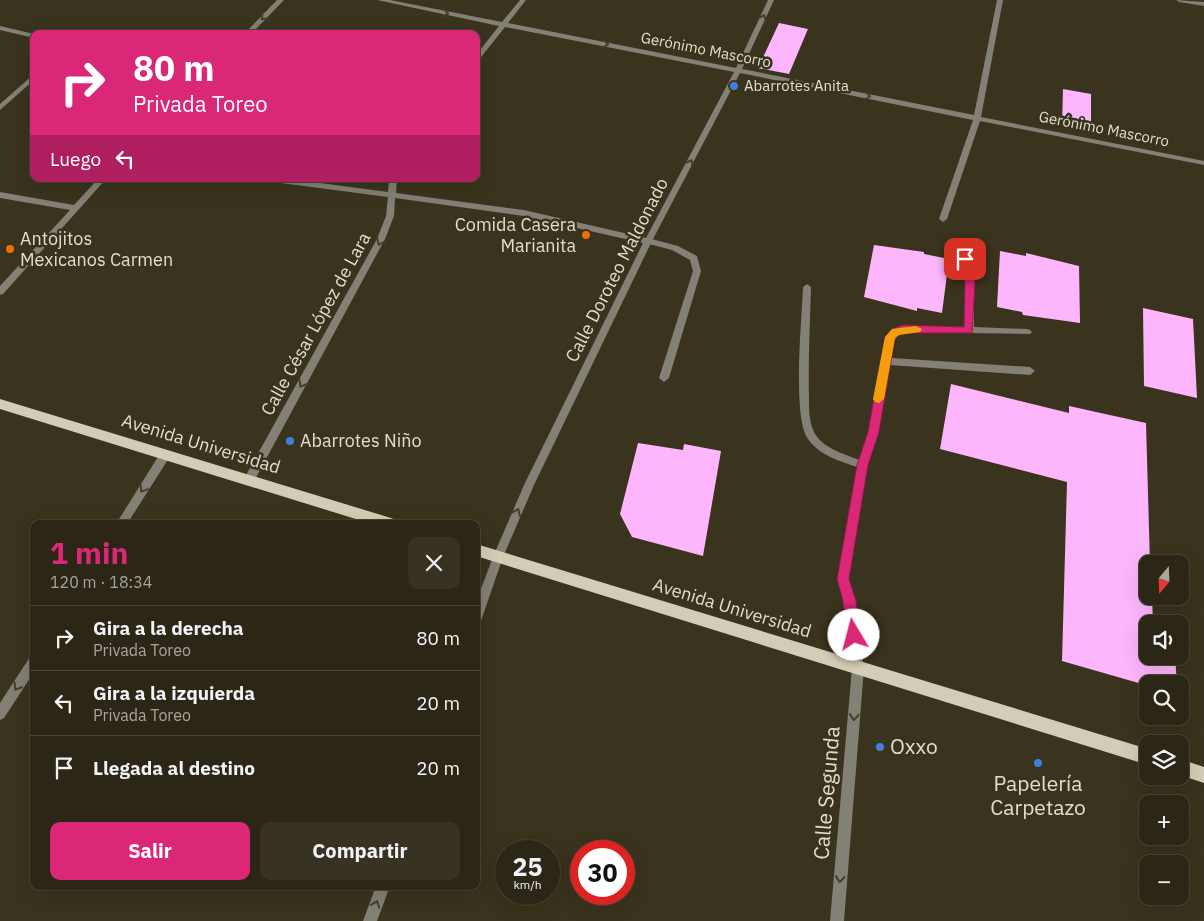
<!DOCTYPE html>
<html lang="es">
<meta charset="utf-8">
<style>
:root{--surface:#2c2616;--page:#383223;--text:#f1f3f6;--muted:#a6a5a1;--line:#484335;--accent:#db2777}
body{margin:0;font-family:"IBM Plex Sans",sans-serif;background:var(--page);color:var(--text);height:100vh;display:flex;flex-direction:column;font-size:19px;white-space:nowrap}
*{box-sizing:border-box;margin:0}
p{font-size:16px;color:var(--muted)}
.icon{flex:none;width:28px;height:28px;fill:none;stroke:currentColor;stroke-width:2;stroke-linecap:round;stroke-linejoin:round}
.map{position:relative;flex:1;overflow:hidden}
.sheet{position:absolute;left:30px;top:520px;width:450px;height:370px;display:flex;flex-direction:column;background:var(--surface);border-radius:10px;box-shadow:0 5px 20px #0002,0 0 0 1px var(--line)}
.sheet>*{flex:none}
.hud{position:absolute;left:30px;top:30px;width:450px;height:152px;border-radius:10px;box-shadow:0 5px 20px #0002,0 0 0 1px var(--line);background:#db2777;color:#fff;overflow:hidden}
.needle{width:32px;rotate:199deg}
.tools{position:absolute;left:1139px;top:555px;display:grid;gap:10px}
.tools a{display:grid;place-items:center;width:50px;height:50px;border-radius:10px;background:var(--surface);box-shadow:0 5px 20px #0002,0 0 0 1px var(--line);font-size:25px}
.speed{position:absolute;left:495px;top:840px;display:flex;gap:10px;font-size:25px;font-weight:700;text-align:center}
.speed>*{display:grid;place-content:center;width:65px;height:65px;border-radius:50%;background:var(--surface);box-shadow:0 5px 20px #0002,0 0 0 1px var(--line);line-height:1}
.speed small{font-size:12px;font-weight:400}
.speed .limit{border:8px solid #d22;background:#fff;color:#111}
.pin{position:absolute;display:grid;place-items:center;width:42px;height:42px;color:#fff;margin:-21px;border-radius:10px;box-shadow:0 2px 8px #0006}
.me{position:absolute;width:55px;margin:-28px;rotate:352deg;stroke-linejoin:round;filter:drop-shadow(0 0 4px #0008)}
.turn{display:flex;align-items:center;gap:18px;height:105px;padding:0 20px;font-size:22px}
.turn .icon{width:65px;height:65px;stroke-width:2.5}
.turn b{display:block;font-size:35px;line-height:42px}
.then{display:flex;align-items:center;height:48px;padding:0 20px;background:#0003;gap:10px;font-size:19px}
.round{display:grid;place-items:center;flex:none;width:52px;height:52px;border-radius:10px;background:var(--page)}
.overview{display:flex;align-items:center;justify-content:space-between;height:85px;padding:0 20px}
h1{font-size:30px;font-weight:700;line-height:38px;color:var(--accent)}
.button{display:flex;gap:10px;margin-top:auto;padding:10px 20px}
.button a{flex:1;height:58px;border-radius:10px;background:var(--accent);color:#fff;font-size:20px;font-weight:700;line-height:58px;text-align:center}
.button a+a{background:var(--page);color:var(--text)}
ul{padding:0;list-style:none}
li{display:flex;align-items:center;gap:15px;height:65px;padding:0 20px;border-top:1px solid var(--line)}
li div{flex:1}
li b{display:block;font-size:19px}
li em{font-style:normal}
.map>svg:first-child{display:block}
.building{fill:#fdb6fb}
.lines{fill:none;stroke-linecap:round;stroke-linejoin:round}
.lane{fill:#838075;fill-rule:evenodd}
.street{fill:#838075;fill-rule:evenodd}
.primary{fill:#d3ccb6;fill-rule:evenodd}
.oneway{stroke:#453f2a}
.route{fill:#db2777;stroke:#8e194d}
.slow{fill:#f59e0b}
.shop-dot{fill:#3f7fe0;stroke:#3a331d;stroke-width:2}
.food-dot{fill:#e8710a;stroke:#3a331d;stroke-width:2}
.labels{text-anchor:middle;stroke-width:5;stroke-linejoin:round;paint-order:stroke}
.far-street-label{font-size:15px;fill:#e2ddd0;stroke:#3a331d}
.far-poi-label{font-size:15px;fill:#e2ddd0;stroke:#3a331d;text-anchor:start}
.poi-label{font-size:18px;fill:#e2ddd0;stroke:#3a331d;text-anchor:start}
.street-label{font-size:18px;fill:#e2ddd0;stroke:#3a331d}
.near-poi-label{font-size:21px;fill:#e2ddd0;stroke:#3a331d;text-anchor:start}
.near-street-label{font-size:21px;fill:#e2ddd0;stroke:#3a331d}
</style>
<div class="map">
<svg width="1204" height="921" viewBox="0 0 1204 921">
<rect width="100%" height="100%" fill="#3a331d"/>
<path class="building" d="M779 23 808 29 789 74 758 68Z
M1063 89 1091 94V132L1062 127Z
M874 245 924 252V254L949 259 942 313 917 308V311L864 297Z
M1000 251 1026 256V253L1079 266 1080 323 1023 315 1022 312 997 307Z
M1143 308 1193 319 1197 398 1144 386Z
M951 384 1069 413V406L1146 423 1150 564H1148V596H1152L1153 624H1148V656H1175L1177 684H1142L1062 661 1067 482 940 449Z
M638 443 683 450 684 444 721 451 703 556 632 537 620 514Z"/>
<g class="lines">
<path class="lane" d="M648 238 678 246 697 256 701 271 669 378 664 382 659 378 693 271 690 260 672 250 645 243V239Z"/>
<path class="street" d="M277 0H284L251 34H244Z
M377 0H390L502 22 520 0H526L508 23 736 68 768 0H774L742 69 974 115 997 0H1003L981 117 1204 161V165L980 121 947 219 943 222 939 219 973 120 740 73 652 241 534 485 503 557 482 618 480 622 476 623V602L493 557 524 485 643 243 524 216 395 198 394 216 385 239 253 483H245L244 480 245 477 377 239 386 216 388 197 273 182 269 179H290L388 192 389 179H397L396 193 524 210 646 238 734 72 505 27 478 61 476 62V55L499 26Z
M1176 0 1204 2V6L1179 2Z
M0 26 34 34V38L0 30Z
M34 74V80L0 110V104Z
M98 179H106L3 294 0 295V286L70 210 0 198V192L74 205Z
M965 256 969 259 974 283V327L1027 329 1030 330 1032 332 1030 334 903 332C893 336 893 349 892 358L1030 367 1035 371 1030 375 890 365 878 432 867 465 848 579 855 601 864 668 844 921H830L852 668 843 601 838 579 857 467C839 461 819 455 808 439 792 417 802 318 803 287L807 284 811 287C810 324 808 361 809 398 809 409 809 422 814 432 822 448 844 454 859 460L868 432 881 363 880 361 882 358 886 337 893 329 903 326 965 327 966 283 961 259Z
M165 451 169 452 170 455 169 458 127 524H116L161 452Z
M34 656V672L4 718 0 720V703L30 657Z
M376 886H390L377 921H363Z"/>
<path class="primary" d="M0 399 391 518 396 520 397 524H372L0 409Z
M476 544 1148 749V765L476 556Z
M1180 759 1204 767V783L1180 775Z"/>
</g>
<defs><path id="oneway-chevron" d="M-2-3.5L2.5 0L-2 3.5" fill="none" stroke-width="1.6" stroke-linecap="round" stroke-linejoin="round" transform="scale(1.25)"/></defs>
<g class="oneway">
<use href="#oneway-chevron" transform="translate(445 13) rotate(11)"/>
<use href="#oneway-chevron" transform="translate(264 17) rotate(135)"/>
<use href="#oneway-chevron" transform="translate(763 18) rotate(-65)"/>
<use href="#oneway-chevron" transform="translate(605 44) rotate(11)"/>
<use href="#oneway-chevron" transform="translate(867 96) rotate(11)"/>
<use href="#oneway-chevron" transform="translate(690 163) rotate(-62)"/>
<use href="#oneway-chevron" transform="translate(380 242) rotate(116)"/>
<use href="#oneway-chevron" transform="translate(302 384) rotate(119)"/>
<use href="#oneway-chevron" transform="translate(143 489) rotate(122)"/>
<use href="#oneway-chevron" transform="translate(517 512) rotate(-66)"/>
<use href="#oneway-chevron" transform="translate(17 687) rotate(122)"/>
<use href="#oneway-chevron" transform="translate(854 717) rotate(95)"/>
<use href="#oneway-chevron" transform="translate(840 879) rotate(95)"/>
<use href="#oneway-chevron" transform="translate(376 904) rotate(-71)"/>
</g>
<path class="route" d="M965 255 970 259 975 283 972 333H903L895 338 879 432 868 465 849 579 856 601 860 635 858 639 854 641 849 639 847 635 843 601 837 579 857 465 868 432 885 337 892 329 903 325 964 327 965 283 960 259Z"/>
<path class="slow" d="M916 326 922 329 920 332 899 335 895 338 884 399 879 403 875 402 873 399 885 337 892 329Z"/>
<g class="shop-dot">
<circle cx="734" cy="86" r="5"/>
<circle cx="290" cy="441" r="5"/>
<circle cx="880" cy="747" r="5"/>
<circle cx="1038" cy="763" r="5"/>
</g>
<g class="food-dot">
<circle cx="586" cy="235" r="5"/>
<circle cx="10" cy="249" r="5"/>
</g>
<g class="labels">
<g class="far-street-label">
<text transform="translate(706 50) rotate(11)" y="5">Gerónimo Mascorro</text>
<text transform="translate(1104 129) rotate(11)" y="5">Gerónimo Mascorro</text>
</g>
<g class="far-poi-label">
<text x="744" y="91">Abarrotes Anita</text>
</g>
<g class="poi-label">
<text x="576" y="231" text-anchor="end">Comida Casera<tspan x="576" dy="21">Marianita</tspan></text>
<text x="20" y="245">Antojitos<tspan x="20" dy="21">Mexicanos Carmen</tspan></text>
<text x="300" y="447">Abarrotes Niño</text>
</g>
<g class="street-label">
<text transform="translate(617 270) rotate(-63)" y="6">Calle Doroteo Maldonado</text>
<text transform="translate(316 324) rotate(-61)" y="6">Calle César López de Lara</text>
<text transform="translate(201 444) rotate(17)" y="6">Avenida Universidad</text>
<text transform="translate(732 608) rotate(17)" y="6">Avenida Universidad</text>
</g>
<g class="near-poi-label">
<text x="890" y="754">Oxxo</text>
<text x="1038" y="791" text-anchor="middle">Papelería<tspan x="1038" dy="24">Carpetazo</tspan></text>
</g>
<g class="near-street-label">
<text transform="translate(827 793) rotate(-85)" y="7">Calle Segunda</text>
</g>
</g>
</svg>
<div class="tools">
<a><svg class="needle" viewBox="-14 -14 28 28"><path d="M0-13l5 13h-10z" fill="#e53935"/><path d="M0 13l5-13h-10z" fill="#a6a5a1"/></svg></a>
<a><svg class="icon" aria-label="sound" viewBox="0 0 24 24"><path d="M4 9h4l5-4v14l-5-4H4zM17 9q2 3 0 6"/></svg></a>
<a><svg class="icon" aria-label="search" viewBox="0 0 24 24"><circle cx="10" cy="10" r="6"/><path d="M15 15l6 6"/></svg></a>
<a><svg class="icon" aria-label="layers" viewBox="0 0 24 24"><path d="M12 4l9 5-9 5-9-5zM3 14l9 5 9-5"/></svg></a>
<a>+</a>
<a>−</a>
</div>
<div class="speed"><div>25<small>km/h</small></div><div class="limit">30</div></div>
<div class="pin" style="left:965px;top:259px;background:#d93025"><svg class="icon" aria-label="arrive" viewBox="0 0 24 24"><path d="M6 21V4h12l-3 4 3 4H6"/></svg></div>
<svg class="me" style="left:854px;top:635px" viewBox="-20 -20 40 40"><circle r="19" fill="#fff"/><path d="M0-13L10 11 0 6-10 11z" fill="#db2777"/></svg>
<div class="hud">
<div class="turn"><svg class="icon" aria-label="right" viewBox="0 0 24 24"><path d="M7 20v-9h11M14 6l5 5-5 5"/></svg><div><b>80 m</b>Privada Toreo</div></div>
<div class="then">Luego<svg class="icon" aria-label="left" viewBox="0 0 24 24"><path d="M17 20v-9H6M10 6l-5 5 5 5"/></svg></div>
</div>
<section class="sheet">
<div class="overview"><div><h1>1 min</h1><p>120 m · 18:34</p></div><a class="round"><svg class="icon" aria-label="close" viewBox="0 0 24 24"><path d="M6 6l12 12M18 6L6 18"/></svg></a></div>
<ul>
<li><svg class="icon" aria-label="right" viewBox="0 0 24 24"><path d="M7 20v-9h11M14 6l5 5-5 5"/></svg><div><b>Gira a la derecha</b><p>Privada Toreo</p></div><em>80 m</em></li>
<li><svg class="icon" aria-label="left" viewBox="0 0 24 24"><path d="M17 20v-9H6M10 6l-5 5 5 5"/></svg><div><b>Gira a la izquierda</b><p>Privada Toreo</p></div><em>20 m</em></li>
<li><svg class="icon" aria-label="arrive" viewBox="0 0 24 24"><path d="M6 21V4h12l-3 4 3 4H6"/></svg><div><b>Llegada al destino</b></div><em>20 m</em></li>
</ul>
<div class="button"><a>Salir</a><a>Compartir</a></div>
</section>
</div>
